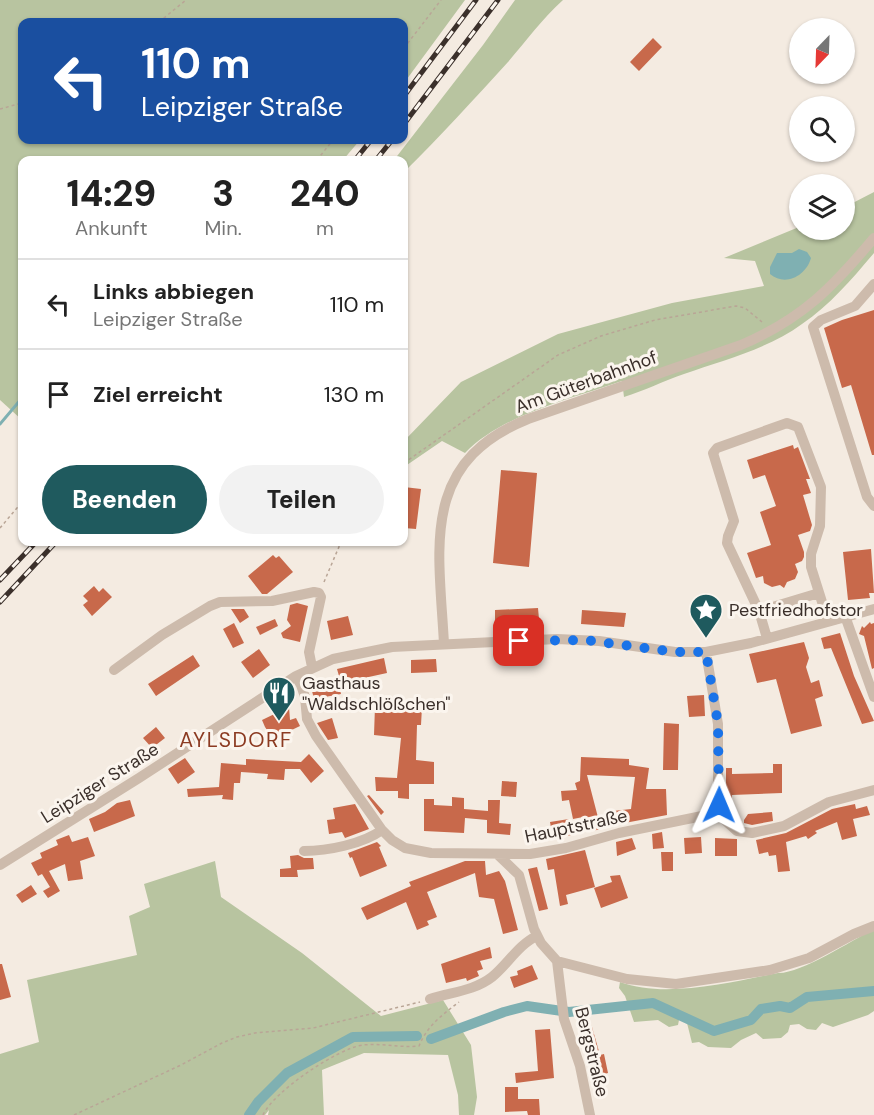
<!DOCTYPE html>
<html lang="de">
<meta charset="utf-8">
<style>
:root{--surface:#fff;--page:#f2f2f2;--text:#222;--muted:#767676;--line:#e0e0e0;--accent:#1f5a5e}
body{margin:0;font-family:"DM Sans",sans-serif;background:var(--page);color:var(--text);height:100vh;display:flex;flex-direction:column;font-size:22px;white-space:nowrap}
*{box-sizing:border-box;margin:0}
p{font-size:20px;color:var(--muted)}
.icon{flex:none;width:33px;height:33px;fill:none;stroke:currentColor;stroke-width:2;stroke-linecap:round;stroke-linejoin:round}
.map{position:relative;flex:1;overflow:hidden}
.sheet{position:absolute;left:18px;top:156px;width:390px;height:390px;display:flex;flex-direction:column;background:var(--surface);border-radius:12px;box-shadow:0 2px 4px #0004}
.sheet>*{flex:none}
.guide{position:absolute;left:18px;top:18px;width:390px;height:126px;border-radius:12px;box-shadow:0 2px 4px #0004;background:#1a4fa0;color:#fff;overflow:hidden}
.needle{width:39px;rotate:203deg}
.buttons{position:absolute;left:789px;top:18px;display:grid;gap:12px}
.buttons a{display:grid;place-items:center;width:66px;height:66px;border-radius:50%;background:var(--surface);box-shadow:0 2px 4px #0004;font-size:30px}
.pin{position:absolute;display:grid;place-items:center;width:51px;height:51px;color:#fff;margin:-26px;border-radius:12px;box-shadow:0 3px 9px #0006}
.me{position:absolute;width:66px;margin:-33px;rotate:1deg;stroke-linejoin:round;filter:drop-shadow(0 0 4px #0008)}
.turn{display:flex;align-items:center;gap:21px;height:126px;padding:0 24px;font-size:27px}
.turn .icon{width:78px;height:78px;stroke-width:2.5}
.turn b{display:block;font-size:42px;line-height:51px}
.eta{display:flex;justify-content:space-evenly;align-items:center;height:102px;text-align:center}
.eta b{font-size:36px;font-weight:800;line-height:42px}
.cta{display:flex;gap:12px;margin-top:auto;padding:12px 24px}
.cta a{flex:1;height:69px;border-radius:36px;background:var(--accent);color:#fff;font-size:24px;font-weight:800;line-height:69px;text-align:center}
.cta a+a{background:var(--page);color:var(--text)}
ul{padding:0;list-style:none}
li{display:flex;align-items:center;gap:18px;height:90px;padding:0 24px;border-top:2px solid var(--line)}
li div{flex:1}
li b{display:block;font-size:22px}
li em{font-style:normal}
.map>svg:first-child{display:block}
.green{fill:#b8c4a0}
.water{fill:#7fb0b2}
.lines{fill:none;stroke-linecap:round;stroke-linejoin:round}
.stream{stroke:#7fb0b2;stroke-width:3}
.canal{stroke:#7fb0b2;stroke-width:10}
.building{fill:#c8694b}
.path{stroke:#b9a596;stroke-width:1.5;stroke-dasharray:3 3;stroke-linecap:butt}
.minor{stroke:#cdbbac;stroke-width:10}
.rail-casing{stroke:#3b302b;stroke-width:5}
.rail{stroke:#fbf5ee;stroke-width:3;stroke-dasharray:9;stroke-linecap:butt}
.route{stroke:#1a73e8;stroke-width:10;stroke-dasharray:0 18}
.labels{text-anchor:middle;stroke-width:6;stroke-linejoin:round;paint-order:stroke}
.street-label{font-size:18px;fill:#3b302b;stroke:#fbf5ee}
.poi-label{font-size:18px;fill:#3b302b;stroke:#fbf5ee;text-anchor:start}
.quarter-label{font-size:21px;letter-spacing:1.5px;fill:#8c3b22;stroke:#fbf5ee}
</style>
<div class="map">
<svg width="874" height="1115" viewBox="0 0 874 1115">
<rect width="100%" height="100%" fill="#f4ebe1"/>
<path class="green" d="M0 0H465L404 83V22H22V140H360L343 160H22V420L0 400Z
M515 0H563C542 19 526 41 508 62 474 99 440 137 404 172V160H394L483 45Z
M874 192V253C852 279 830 305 802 324 768 349 723 360 684 374 663 381 644 391 624 397L622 381C571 399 503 414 465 453L442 441 404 467V441L461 382 558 334 672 303 764 286 755 261 724 258 799 227 800 230H844L845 207Z
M215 861 221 897 302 953 381 1016 443 1000 471 1045 477 1097 474 1115H459L458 1095 448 1055 364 1053 322 1070 324 1115H268L269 1110 265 1115H0V1054L39 1042 27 980 137 955 129 916 150 907 144 884Z
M874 929V1011L868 1015 833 1027 822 1023 816 1030 807 1029 799 1024 790 1025 788 1032 781 1038 763 1039 756 1033 741 1040 731 1048 708 1047 699 1042 692 1043 686 1019 679 1020 678 1025 669 1027 658 1020 634 1022 625 996 619 988 620 982C665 999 732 982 778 973 800 974 851 941 874 929Z"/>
<path class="water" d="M799 249 807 252 811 258C806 276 785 287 770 274V267L777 253H792Z"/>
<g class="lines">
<path class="stream" d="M0 424 22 398"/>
<path class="canal" d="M431 1039 504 1012 527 1006 569 1012 653 1003 714 1031 751 1020 761 1009 780 1006 790 1008 807 997 874 991
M249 1115 258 1102 287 1073 353 1037 417 1036"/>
</g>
<path class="building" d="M653 38 662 47 639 71 630 62Z
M874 310V455H872L851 385 842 388 824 328 842 320Z
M793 445 794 449 798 447 810 479H806L811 493 803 495 812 525 810 531 798 535 804 552V557L802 561 795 564 798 572 795 579 787 582 784 588 780 585 772 587 764 583 763 576 756 578 747 553 771 545 760 512 776 506 765 475 753 479 747 460Z
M501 470 537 473 529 567 493 563Z
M404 487 421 489 416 529 404 528Z
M871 549 874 593H869L870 598 848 600 843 552Z
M273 555 276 558 279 556 293 572 267 594H262L248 576Z
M94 586 99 592 103 588 112 597 92 616 83 605 88 601 83 596Z
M297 603 308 606 300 642 283 638 281 633 291 626 287 620 290 605Z
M538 608 540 630 495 631V610Z
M231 609H244L249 617 240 623Z
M582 610 626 613 624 627 581 624Z
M348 616 353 635 331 640 327 621Z
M275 619 278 626 260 635 256 627Z
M870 622 871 624 874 623V668L872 669 864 636 859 634 862 626 864 628Z
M234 623 244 643 233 648 223 629Z
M840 633 854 676 874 721 862 724 831 648 824 649 821 638Z
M804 642 809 658 806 667 811 683 819 680 823 696 815 699 822 726 791 734 776 679 757 683 749 654Z
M259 649 270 665 253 678 241 662Z
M193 655 200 666 156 696 148 684Z
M384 658 387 673 341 683 337 669Z
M436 659 437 672 411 673V660Z
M338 682 341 694 314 699 311 687Z
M704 695 705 716 689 717 687 696Z
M375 706 422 707 421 725H417L416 760 434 762V784H409V799L398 798V791H376L375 777 397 778 401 738 374 735Z
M289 707 290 720 296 718 300 726 273 739 265 727 262 720Z
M332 718 338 738 328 740 317 723Z
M664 723 679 724 678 770H663Z
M156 727 165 738 152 748 143 738Z
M309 754 324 771 311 783 300 769H285L284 780 267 779 268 774 241 772 240 783H234L233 800 222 799 223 795 188 797 187 789 219 787 221 763 246 765V759L301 762Z
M581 757 629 759V765L649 768 646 789H666L667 815 614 825 613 811 631 809 635 777 587 775 601 829 588 832 583 817 573 819 569 800 562 801 561 791 577 790 575 783 580 781Z
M185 758 195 772 178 784 168 769Z
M773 764H782V793L732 795 731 803H726V768H732V774L773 773Z
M502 781 517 782 516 797 501 796Z
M369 795 384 812 381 815 367 796Z
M452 797 464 798V809L488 811V800H500L499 823 511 824 510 835 487 833V820L465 818 464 833 424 831V799H434V805L452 806Z
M130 800 135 816 94 832 89 819 105 812 117 803Z
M355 804 369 829 345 838 342 832 329 834 327 820 335 819 333 808Z
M855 804 856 809 867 806 870 815 853 819 857 836 842 840 837 822 815 831 817 833 808 839 806 836 786 842 790 871 778 872 776 855 769 856 768 852 759 854 756 840 786 833 832 809Z
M772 812 773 821 752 825 744 823V820L748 814Z
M569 819 572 835 553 838 550 822Z
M662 832 664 848 653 849 652 834Z
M69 835 72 842 88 837 95 856 80 861 83 879 68 881 65 864 49 871 60 891 48 898 43 891 50 887 42 874 38 876 31 863 42 858 40 853 58 845 56 840Z
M701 837 702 853 685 854 684 838Z
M632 838 636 849 617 856 616 842Z
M715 838 737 839V856H715Z
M377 842 381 846 379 847 387 866 360 877 352 857 350 858 348 853Z
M585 850 595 887 566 895 568 904 560 906 554 869 548 870 546 859Z
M661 852H673V871H662Z
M298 855 304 858H313L314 869 297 870 298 877H280V869L291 868 290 856Z
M465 861H485L486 875 499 871 505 881 518 930 503 934 494 899 479 897 475 873 427 892 437 917 427 921 429 925 417 930 406 902 367 920 361 908 411 886 409 882Z
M537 867 548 909 539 911 528 869Z
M620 875 628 898 601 908 594 888 612 882 610 876Z
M31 885 37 894 22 903 16 895Z
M490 947 492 958 480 961 483 969 477 971 479 976 467 981 466 978 446 983 441 964Z
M0 964H2L11 997 0 1000Z
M532 965 538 979 514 988 510 977 518 975 517 971Z
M592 1027 600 1055 604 1054 608 1073 593 1077 586 1048H584L579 1031Z
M550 1029 554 1078 516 1083 515 1073 538 1071 535 1030Z
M505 1087H518V1099H539L540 1115H528L527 1111 505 1112Z"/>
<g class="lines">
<path class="path" d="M159 22 186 0
M404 48 441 0
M0 109 22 103
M317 160 333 140
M404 463 558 355 601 336 655 320 736 306 745 308 762 322
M0 528 22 502
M324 582 341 542
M74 1115 181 1065 222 1043 237 1037 255 1033 313 1028 420 1002
M263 1115C273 1092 338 1048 363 1045 382 1043 400 1048 419 1046 427 1026 442 1015 459 1002"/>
<path class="minor" d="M874 284 855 306 821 320 813 327 867 497 874 506
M759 611 819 593
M845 616 874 697
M767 638 759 611 727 543 728 536 734 521 713 453 717 448 787 423 798 427 821 487 820 526 811 554V567L828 621
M444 644C439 548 419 463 528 419L741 345C802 319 832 288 874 238
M706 652 718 724V814
M114 670 162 635 210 606 220 602 272 601 314 592 319 593 321 597 309 652 312 667
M296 676 301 685 305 697 307 719 316 736 382 830 392 840 405 848 431 853 530 854 566 848 619 833 707 815 718 814 737 831 752 833 784 826 829 802 874 790
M304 851C327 851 363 844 382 830
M498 855 519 875 534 929 541 943 557 961 627 979 676 984 770 970 809 958 854 934 874 926
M0 865 139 778 296 676 333 659 392 647 557 639 599 641 675 652H706L751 643 874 609
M557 961 564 1019 580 1066 590 1115
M430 999C451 992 474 991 492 977 507 965 519 944 537 936"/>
<g class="rail-casing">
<path id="rail" d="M404 96 476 0
M404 124 498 0
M355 160 371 140
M376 160 392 140
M0 580 36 542
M0 602 56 542"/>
</g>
<use href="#rail" class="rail"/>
</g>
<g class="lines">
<path class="route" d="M519 641 585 640 675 652H706L718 724 719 805"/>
</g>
<defs>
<g id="sight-pin" transform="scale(1.725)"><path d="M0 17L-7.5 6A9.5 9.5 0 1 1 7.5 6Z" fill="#1f5a5e" stroke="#fbf5ee"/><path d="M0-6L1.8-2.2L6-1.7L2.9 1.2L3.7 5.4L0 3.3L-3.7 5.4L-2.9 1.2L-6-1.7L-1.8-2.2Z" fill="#fff"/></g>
<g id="restaurant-pin" transform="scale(1.725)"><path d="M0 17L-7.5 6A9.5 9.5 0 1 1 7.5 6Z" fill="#1f5a5e" stroke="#fbf5ee"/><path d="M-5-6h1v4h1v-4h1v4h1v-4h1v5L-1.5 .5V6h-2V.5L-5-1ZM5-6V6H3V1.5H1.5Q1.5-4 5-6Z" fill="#fff"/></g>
</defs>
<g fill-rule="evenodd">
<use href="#sight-pin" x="706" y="610"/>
<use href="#restaurant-pin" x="279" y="693"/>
</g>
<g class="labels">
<g class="street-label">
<text transform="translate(586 382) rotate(-20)" y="6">Am Güterbahnhof</text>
<text transform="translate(100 783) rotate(-32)" y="6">Leipziger Straße</text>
<text transform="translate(576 826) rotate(-12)" y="6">Hauptstraße</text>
<text transform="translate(592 1052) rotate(76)" y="6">Bergstraße</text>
</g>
<g class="poi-label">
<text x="729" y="616">Pestfriedhofstor</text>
<text x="302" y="689">Gasthaus<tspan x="302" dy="21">"Waldschlößchen"</tspan></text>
</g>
<g class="quarter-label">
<text x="236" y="747">AYLSDORF</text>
</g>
</g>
</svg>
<div class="buttons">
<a><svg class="needle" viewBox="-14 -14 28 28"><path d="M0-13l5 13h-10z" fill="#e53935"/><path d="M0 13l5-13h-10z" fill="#767676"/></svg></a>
<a><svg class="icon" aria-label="search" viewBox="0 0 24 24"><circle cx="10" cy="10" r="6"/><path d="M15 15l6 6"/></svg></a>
<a><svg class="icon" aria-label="layers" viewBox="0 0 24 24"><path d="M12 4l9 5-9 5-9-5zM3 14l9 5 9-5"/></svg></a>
</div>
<div class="pin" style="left:519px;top:641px;background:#d93025"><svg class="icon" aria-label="arrive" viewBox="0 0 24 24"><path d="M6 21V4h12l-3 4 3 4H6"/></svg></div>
<svg class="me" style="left:719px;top:805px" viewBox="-20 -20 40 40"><path d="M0-17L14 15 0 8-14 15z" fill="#1a73e8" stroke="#fff" stroke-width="4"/></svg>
<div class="guide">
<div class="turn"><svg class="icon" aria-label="left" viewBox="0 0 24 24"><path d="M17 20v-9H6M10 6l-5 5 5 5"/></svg><div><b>110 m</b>Leipziger Straße</div></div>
</div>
<section class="sheet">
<div class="eta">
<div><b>14:29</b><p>Ankunft</p></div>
<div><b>3</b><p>Min.</p></div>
<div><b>240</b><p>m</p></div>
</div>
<ul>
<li><svg class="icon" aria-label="left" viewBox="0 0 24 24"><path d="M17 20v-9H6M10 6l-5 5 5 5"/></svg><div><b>Links abbiegen</b><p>Leipziger Straße</p></div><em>110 m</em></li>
<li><svg class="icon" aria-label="arrive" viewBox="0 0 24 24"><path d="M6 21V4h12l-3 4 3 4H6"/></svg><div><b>Ziel erreicht</b></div><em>130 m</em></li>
</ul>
<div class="cta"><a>Beenden</a><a>Teilen</a></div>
</section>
</div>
